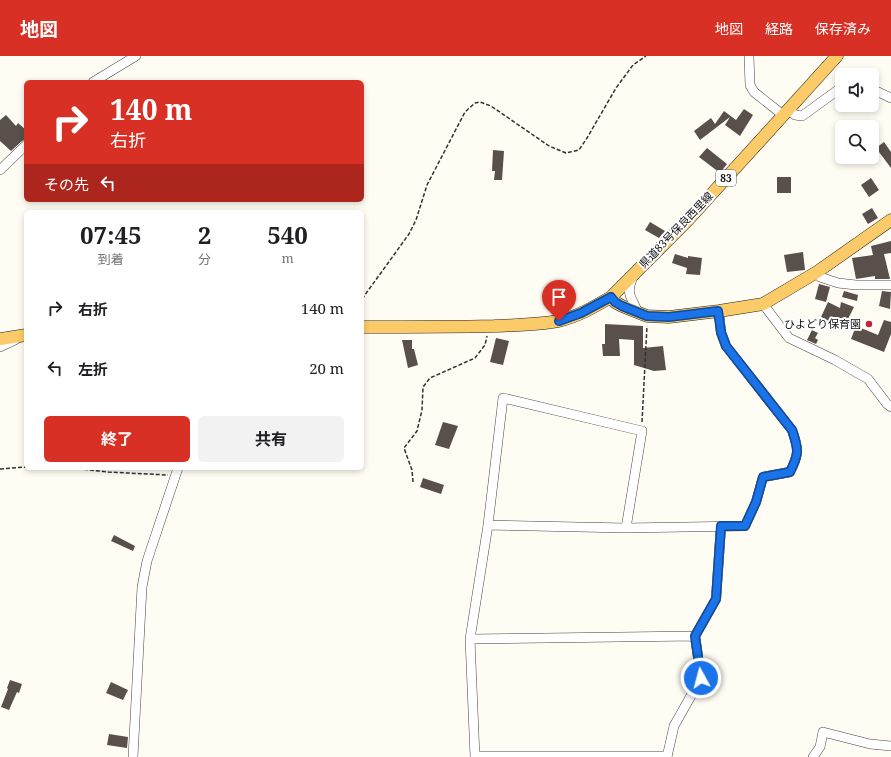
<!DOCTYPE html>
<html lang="ja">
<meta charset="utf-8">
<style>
:root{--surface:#fff;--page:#f2f2f2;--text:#202124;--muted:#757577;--accent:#d93025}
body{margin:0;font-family:"Noto Serif","Noto Sans JP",serif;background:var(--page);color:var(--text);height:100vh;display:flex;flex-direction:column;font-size:15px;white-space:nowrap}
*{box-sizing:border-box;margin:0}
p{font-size:13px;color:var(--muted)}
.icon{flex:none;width:22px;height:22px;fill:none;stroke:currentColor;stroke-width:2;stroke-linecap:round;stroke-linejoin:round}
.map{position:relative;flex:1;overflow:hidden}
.panel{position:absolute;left:24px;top:154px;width:340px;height:260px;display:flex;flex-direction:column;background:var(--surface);border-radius:6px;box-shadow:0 2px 6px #0003}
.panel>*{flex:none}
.guide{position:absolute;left:24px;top:24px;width:340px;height:122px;border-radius:6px;box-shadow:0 2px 6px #0003;background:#d93025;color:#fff;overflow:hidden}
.tools{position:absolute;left:835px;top:12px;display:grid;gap:8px}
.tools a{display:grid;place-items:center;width:44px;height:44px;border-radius:6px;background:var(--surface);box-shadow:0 2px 6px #0003;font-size:20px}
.pin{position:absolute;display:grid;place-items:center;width:34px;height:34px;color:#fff;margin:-41px -17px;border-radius:50% 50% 50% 0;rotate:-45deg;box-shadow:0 0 4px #0007}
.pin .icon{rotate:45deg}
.me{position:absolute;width:44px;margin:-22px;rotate:353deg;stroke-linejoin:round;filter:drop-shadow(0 0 3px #0008)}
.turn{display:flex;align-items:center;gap:14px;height:84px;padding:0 20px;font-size:18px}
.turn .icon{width:52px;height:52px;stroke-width:2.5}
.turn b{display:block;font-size:28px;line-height:34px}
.then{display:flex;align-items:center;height:38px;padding:0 20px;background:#0003;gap:8px;font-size:15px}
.eta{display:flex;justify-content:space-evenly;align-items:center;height:68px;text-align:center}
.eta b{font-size:24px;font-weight:700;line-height:28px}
.primary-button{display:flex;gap:8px;margin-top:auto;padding:8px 20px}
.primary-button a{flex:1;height:46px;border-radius:6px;background:var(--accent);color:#fff;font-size:16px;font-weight:700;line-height:46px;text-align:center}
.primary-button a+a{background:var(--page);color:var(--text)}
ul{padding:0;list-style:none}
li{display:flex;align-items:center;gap:12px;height:60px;padding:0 20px}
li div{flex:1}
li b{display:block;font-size:15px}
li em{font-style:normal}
header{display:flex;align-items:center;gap:24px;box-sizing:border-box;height:56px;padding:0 20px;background:var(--accent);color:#fff}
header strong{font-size:19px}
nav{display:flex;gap:22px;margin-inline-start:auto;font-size:14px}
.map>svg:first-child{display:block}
.building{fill:#59504c}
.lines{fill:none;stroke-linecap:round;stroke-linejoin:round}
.minor-casing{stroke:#434343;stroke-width:10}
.major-casing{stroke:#212121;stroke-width:13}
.path{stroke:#323232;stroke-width:1.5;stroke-dasharray:4 2;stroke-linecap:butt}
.minor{stroke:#fff;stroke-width:9}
.major{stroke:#facb68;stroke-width:12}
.route-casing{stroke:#114b97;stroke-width:10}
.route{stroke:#1a73e8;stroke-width:7}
.poi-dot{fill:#c42439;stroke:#fff;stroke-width:1.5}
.labels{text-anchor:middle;stroke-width:4;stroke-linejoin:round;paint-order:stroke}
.shield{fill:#fff;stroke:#585858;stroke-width:1}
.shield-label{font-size:10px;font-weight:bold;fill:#101010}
.street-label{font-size:11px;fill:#101010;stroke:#fff}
.poi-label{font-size:11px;fill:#101010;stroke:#fff;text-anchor:end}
</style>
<header>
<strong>地図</strong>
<nav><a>地図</a><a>経路</a><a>保存済み</a></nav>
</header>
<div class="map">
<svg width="891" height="701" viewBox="0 0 891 701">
<rect width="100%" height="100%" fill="#fffcf3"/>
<path class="building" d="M744 53 753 59 740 80 725 69 730 61 700 84 694 75 711 62 715 68 724 55 736 64Z
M6 59 16 70 18 67 26 74V83L22 85 11 95 0 85V64Z
M884 86 891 96V112L876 92Z
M707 92 727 108 720 117 699 101Z
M493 94 504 95 502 124H494L495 115H492Z
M777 121H791V137H777Z
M871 122 879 134 869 141 861 129Z
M872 152 878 162 868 168 862 158Z
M650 166 665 175 659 182 645 174Z
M891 185V197L884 198 890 223H875V220L856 223 852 202 873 199 871 190Z
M803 196 805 214 787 216 784 199Z
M675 198 688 202V200L702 202 700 219 686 218 687 212 672 207Z
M819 228 830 231 826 246 815 243Z
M844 235 858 239 857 245 842 241Z
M882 235 891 236 890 253 879 250Z
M828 246 840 252 841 246 854 251 843 273 821 261Z
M884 264 891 266V278L884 296 851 283 856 270 878 279Z
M605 268 643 270V292L663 290 666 314 654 315 634 309V284L619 283 620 300H603L602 288H605Z
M812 274 818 277 815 282 818 284 816 288 807 284Z
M496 282 509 285 503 309 490 306Z
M402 284H412V293H414L418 309 408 312Z
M443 366 458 370 449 393 435 389Z
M423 422 444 429 441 438 420 431Z
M114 479 135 490 133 495 111 485Z
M10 624 22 628 19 637 17 636 9 654 1 651 8 633 7 632Z
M111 626 128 634 123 644 106 637Z
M109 678 128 681 127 692 107 689Z"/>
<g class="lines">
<g class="minor-casing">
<path id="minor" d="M749 0 750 29 754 36 783 59
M93 26 136 0
M872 33 891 42
M789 53 795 59 802 60 842 31
M0 114 26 89
M817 216 820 221 838 227 856 229H891
M633 221C625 239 632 241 638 257
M763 248 789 282 835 304 868 323 887 348 891 351
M0 291 15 284
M488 469 626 472 745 470 756 446 763 421 790 416C799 398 799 394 792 374L726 290 721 277 719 255
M470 583 695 580
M475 700H667
M133 701 142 531 147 505 178 412
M475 701 470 583 488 469 503 342 642 375 626 472
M667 701 674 670 701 622 695 580 716 543 721 470
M813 701 820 691 823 676 870 688 891 690"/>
</g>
<g class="major-casing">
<path id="major" d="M611 241 615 246 622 250 647 260 669 261 719 255 763 248 817 216 891 164
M362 271C406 271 450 271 494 270 515 269 537 269 558 265 577 261 594 251 611 241L688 164 837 0
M0 283 26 279"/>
</g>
<path class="path" d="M362 243 409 178 416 164 427 129 465 56 475 47 480 46 491 50 549 90 566 97 579 94 587 82 616 32 633 9 646 0
M642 366 647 270
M72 412 108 416 168 419
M0 413 26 411
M413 426 412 414 404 392 417 375 422 354 423 331 430 322 475 302 485 289 487 280"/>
<use href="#minor" class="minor"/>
<use href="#major" class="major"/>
</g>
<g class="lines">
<g class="route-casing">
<path id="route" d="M559 265 581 257 611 241 615 246 622 250 647 260 669 261 718 255 721 276 726 290 792 374C799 394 799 398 790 416L763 421 756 446 745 470H721L716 543 695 580 701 622"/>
</g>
<use href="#route" class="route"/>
</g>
<circle class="poi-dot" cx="869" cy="268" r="4"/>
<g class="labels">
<rect class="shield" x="716" y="114" width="20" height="16" rx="3"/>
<g class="shield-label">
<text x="726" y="126">83</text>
</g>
<g class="street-label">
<text transform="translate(676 174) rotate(-46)" y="4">県道83号保良西里線</text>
</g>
<g class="poi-label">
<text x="861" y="272">ひよどり保育園</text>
</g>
</g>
</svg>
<div class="tools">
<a><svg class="icon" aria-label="sound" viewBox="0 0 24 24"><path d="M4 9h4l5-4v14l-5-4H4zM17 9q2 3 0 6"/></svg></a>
<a><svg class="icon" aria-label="search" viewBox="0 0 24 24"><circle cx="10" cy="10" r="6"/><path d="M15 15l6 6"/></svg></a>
</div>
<div class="pin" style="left:559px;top:265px;background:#d93025"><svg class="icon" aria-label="arrive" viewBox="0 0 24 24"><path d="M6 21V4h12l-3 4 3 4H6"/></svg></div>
<svg class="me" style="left:701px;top:622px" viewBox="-20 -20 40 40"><circle r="17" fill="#1a73e8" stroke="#fff" stroke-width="3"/><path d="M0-11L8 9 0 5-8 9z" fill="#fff"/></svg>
<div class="guide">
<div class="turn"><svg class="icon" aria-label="right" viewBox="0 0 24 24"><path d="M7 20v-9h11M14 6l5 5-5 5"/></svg><div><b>140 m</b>右折</div></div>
<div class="then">その先<svg class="icon" aria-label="left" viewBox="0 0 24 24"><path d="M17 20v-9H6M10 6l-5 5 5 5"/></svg></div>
</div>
<section class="panel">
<div class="eta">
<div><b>07:45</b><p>到着</p></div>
<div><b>2</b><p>分</p></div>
<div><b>540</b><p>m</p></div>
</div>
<ul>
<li><svg class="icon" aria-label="right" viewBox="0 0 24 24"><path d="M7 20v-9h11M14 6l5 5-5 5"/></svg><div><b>右折</b></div><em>140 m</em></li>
<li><svg class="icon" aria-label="left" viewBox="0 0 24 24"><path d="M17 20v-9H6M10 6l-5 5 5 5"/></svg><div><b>左折</b></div><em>20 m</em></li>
</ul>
<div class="primary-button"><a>終了</a><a>共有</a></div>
</section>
</div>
